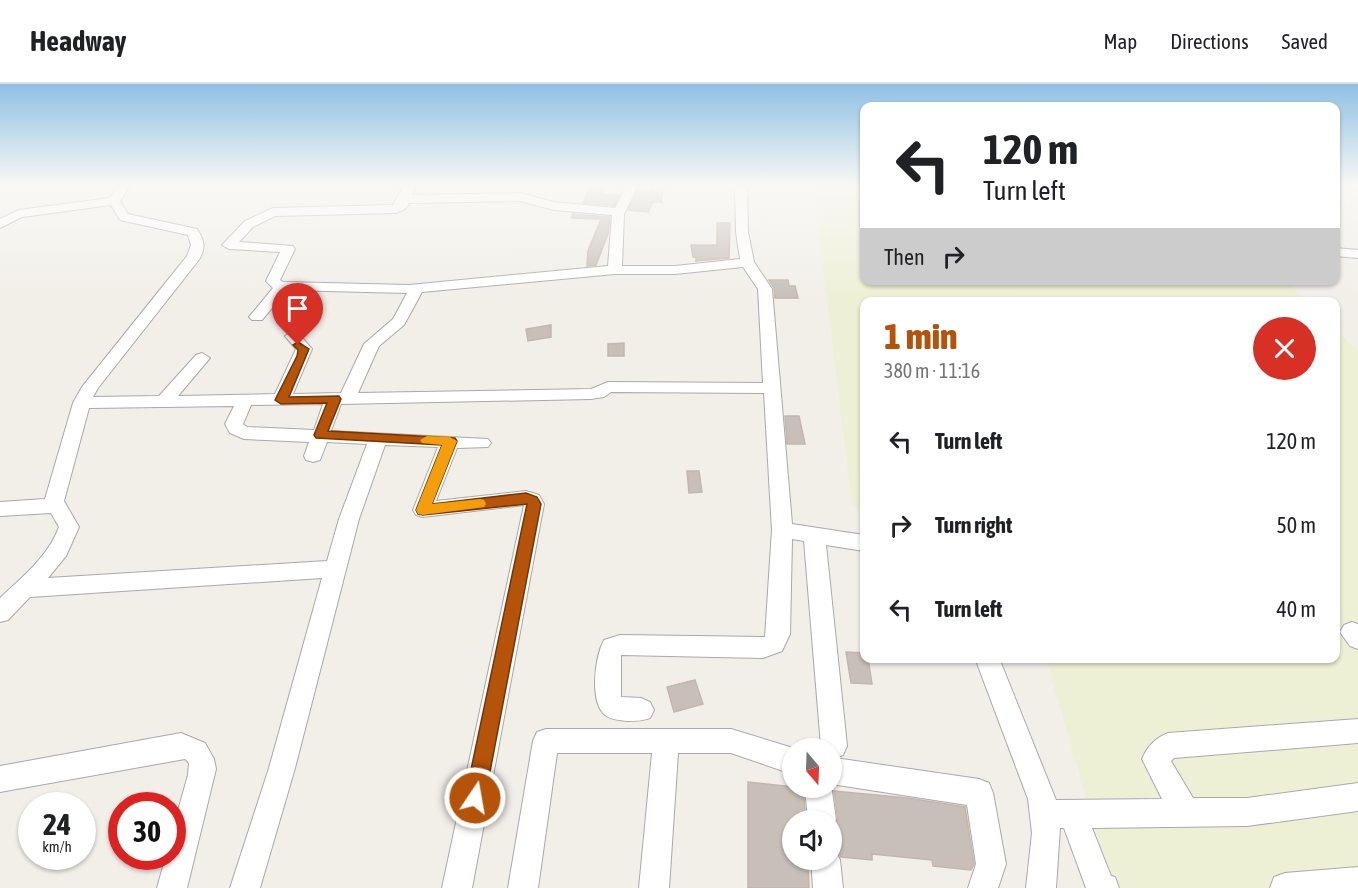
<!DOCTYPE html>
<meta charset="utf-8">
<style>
:root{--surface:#fff;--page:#f2f2f2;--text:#202124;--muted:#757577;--line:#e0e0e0;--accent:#b45309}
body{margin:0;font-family:"Asap Condensed",sans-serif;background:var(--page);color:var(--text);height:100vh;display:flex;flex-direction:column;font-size:22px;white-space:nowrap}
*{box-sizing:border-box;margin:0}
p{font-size:20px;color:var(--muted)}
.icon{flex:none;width:33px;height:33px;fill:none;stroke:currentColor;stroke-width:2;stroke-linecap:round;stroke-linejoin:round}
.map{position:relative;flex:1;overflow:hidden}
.sheet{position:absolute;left:860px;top:213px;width:480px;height:366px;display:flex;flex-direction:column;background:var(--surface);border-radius:12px;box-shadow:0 2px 4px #0004}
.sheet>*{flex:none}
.guide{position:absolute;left:860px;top:18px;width:480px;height:183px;border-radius:12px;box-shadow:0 2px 4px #0004;background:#fff;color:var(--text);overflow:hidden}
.needle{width:39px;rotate:161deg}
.buttons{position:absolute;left:782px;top:654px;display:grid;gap:12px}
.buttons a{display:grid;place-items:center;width:60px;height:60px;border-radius:50%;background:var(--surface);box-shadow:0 2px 4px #0004;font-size:30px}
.speed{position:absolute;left:18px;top:708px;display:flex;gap:12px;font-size:30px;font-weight:700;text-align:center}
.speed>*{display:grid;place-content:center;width:78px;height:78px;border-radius:50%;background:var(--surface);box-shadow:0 2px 4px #0004;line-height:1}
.speed small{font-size:15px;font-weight:400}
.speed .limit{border:9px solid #d22;background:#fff;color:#111}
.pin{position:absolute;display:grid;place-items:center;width:51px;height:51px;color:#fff;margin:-62px -26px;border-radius:50% 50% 50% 0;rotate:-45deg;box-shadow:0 0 6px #0007}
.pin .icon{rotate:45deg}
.me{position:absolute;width:66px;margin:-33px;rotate:12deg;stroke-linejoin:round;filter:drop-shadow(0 0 4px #0008)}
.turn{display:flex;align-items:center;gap:21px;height:126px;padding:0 24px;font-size:27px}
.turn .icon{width:78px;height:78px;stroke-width:2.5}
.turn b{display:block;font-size:42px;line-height:51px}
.then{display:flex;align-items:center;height:57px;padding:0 24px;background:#0003;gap:12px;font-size:22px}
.round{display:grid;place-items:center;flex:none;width:63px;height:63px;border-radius:32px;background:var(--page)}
.head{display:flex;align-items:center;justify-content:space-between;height:102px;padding:0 24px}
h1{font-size:36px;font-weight:800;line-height:45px;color:var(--accent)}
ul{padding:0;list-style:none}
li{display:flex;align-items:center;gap:18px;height:84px;padding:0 24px}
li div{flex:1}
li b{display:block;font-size:22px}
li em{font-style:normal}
header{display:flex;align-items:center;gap:36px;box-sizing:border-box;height:84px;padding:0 30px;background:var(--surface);border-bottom:2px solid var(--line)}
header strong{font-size:28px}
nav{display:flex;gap:33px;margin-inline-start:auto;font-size:21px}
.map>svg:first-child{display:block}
.farmland{fill:#eef0d5}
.building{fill:#c7bfb8;stroke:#c4b6ab;stroke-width:1.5}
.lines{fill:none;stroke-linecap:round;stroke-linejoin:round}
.minor-casing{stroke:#a9a9a9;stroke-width:2}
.minor{fill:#fff;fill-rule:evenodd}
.route{fill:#b45309;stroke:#753606;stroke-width:1.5}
.slow{fill:#f59e0b}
</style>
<header>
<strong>Headway</strong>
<nav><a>Map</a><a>Directions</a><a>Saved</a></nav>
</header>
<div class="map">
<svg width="1358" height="804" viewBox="0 0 1358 804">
<rect width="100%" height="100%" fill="#f2efe9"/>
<path class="farmland" d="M813 102H864V196H1285L1307 217 864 218V425L852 422Z
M1335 245 1358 267V804H1112L1046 575 1335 574Z"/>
<path class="building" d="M652 102H664L661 118H653L648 128 628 126 637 108 649 109Z
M590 103 605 104 602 110 619 111 614 122 583 119Z
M573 130 610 133 608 150 596 181 587 182 588 167 601 135 571 134Z
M717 139H730L729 174 696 177V173H693L691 161H717Z
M769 196H788L789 202H795L798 214H775L774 204Z
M551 241V253L528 257 526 245Z
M624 259V272H608V260Z
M785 332H799L805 360H787Z
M687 387H699L702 408 689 409Z
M846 568 864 569V574H868L872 600 851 599Z
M695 596 703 620 674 628 667 603Z
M748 698 803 704 806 736H792V776H808L809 804H748Z
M834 707 908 714 965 723 974 780 971 786 933 782 932 776 872 770V776L841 773 837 765 831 762V748L834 747 838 736Z"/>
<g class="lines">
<g class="minor-casing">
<path id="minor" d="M118 102H130L120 117 128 130 197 145C205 157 206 165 198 177L98 304 93 313 159 312 196 271 202 269 210 274 178 312 275 310 296 265 285 252 293 247 298 249 312 265 293 310 341 309 364 260 393 235 407 209 287 206 262 236H252L249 233 273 204 266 197 280 168 229 165 222 161 245 137 273 124 393 121 404 102H416L412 111 520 109 554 118 615 124 626 102H638L624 130 622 182H675L740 175 736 148 735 102H747L748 148 754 178 772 205 792 440 864 451V467L826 461 847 662 843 671 835 674 979 695 989 699 993 709 1006 780 998 804H968L976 780 967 721 831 700 836 736 832 746 831 736H808L805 704H831V664H822L821 662 804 457 792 455 790 550 782 567 763 574 621 571V613L641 614 650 618 654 626 650 634C642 637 636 637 627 637 620 636 611 636 605 631 589 617 595 573 604 556L620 551 765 553 772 446 764 309 611 308 604 313 591 315 341 320 331 347 488 355 491 359 488 363 457 364 436 417 526 407 539 411 544 420 472 804H442L524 421 423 433 416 431 413 426 438 363 385 361 359 435 295 684 260 804H230L269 684 322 494 30 513 8 536 0 538V514C22 493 48 473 59 443L51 429 0 432V418L45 415 73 319 82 303 187 172 191 161 188 151 120 136 111 121 22 133 0 144V135L19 126 110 114ZM520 117 554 126 612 131 608 182 409 201 283 198 280 196 295 165 293 162 239 158 253 143 275 132 396 129 405 125 409 119ZM743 183 758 205 763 299 608 298 591 305 358 309 379 262 404 241 422 208 615 190H675ZM323 320 314 346 247 343 243 340 251 321ZM234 322 225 340 230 349 244 355 309 358 304 372 306 376 313 378 320 376 327 358 367 360 339 435 327 477 48 494 66 472 79 443 64 417 89 324Z
M1335 164 1358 166V174L1335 172Z
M1352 538 1358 540V565L1350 562 1340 548 1344 541Z
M975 574H999L1056 716 1162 715 1142 675C1147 663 1155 654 1168 649L1358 635V659L1174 674 1171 677 1193 714H1247L1358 699V727L1247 742 1092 744 1111 792 1115 793 1119 804H1086L1064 744H1060L1056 804H1026L1032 749 1028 715Z
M546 645H731L793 664 792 690 731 669H678L669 804H639L652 669H557L538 804H508L533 657 537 648Z
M181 649 205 659 214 675 216 685 187 804H157L166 772H172V748L188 691 189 679 185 675 0 708V682Z
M831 764 835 766 840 776 843 804H813L811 776H831Z
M1358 783V804H1270L1274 793 1285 789Z"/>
</g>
<use href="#minor" class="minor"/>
</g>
<linearGradient id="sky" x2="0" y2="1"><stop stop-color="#8fc0e4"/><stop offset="0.47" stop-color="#f9f8f5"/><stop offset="1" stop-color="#f9f8f5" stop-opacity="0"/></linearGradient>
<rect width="1358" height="215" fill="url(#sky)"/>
<path class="route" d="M298 258 309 265 289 313 339 312 341 315 328 347 455 354 457 357 432 420 526 409 537 413 541 420 485 714 482 721 475 723 468 721 465 714 527 420 423 431 418 430 416 426 442 361 316 354 314 351 327 319 281 320 275 316 297 272 298 266 293 261Z"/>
<path class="slow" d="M427 352 450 353 457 357 432 420 480 415 484 416 486 420 484 423 423 431 418 430 416 426 442 361 422 359 420 356Z"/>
</svg>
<div class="buttons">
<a><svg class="needle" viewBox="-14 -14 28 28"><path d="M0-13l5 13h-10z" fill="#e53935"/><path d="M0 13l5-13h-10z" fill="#757577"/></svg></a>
<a><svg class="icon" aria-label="sound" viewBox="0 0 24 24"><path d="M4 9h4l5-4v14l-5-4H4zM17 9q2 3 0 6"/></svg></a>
</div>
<div class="speed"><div>24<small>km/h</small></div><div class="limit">30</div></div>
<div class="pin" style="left:298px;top:261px;background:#d93025"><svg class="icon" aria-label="arrive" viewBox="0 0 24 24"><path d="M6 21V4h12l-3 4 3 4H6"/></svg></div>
<svg class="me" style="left:475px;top:714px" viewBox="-20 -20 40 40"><circle r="17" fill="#b45309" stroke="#fff" stroke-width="3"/><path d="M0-11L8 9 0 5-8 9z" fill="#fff"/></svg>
<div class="guide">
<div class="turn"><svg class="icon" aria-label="left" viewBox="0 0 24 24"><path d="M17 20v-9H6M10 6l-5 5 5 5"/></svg><div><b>120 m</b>Turn left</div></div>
<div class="then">Then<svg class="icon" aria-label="right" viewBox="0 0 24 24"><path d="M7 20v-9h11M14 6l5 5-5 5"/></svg></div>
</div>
<section class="sheet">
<div class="head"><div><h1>1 min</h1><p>380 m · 11:16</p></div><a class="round" style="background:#d93025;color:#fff"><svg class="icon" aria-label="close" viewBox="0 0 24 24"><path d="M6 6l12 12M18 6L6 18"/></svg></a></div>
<ul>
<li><svg class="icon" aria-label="left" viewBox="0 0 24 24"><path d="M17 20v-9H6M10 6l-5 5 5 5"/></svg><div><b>Turn left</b></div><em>120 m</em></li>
<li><svg class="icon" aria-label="right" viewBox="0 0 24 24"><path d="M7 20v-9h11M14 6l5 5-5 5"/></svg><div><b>Turn right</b></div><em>50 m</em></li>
<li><svg class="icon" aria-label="left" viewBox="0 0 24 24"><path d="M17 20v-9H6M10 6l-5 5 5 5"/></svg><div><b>Turn left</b></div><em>40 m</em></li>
</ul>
</section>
</div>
